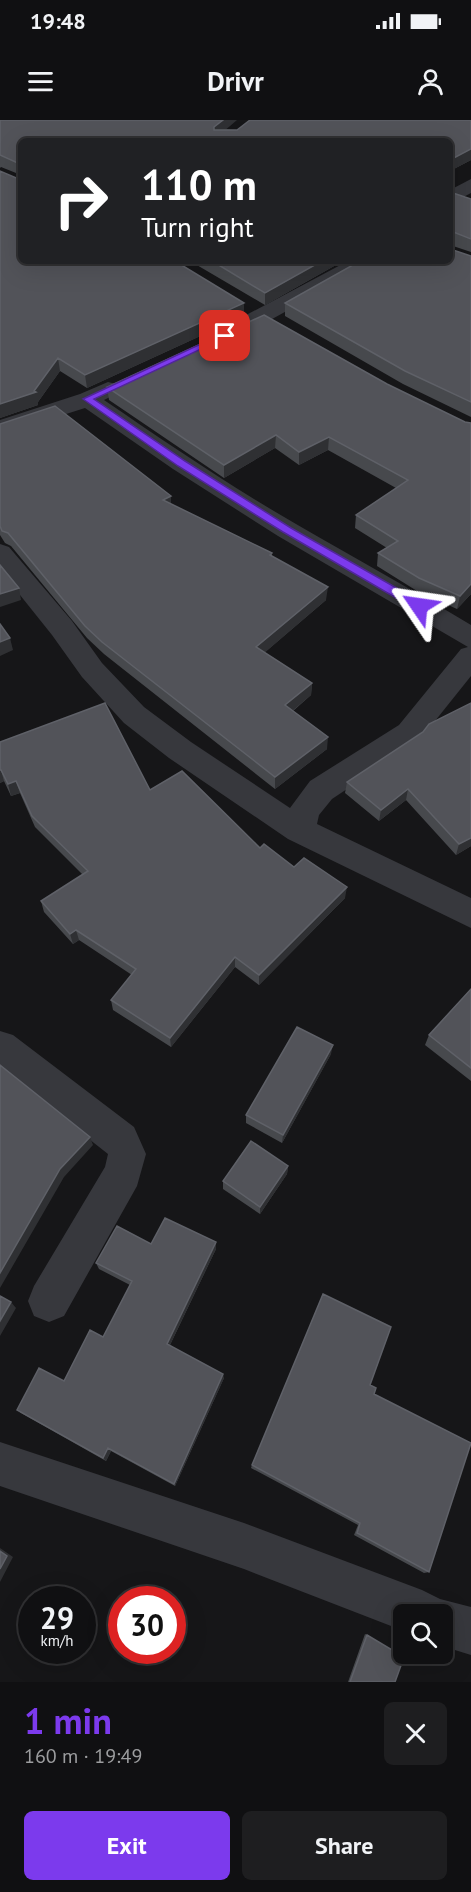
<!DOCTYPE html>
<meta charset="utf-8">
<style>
:root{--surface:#101012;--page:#1e1e20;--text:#f1f3f6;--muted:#9c9d9f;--line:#303032;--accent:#7c3aed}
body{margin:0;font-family:"PT Sans",sans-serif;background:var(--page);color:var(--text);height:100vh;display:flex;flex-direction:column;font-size:22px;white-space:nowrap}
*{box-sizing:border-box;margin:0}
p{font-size:20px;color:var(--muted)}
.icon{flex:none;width:33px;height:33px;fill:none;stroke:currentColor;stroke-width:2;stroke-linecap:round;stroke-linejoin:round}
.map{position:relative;height:1562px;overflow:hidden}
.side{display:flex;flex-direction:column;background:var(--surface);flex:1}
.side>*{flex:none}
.guide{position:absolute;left:18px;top:18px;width:435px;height:126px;border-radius:9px;box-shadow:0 6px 24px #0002,0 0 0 2px var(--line);background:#202124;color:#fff;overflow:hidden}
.fabs{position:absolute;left:393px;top:1484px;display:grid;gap:12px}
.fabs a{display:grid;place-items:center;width:60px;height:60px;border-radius:9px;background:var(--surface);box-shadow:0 6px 24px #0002,0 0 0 2px var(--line);font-size:30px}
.speed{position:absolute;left:18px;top:1466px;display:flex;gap:12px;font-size:30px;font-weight:700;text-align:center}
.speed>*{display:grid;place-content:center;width:78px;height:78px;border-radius:50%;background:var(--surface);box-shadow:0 6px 24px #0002,0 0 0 2px var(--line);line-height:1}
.speed small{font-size:15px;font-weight:400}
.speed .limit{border:9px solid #d22;background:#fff;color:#111}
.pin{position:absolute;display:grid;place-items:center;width:51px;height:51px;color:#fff;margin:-26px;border-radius:12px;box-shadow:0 3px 9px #0006}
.me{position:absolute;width:66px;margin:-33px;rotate:302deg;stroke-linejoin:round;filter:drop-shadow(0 0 4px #0008)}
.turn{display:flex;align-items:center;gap:21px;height:126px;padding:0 24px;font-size:27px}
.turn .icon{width:78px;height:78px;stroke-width:2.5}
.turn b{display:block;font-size:42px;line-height:51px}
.round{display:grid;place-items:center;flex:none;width:63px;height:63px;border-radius:9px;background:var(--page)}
.head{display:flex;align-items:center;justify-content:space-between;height:102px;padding:0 24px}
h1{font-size:36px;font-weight:600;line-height:45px;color:var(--accent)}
.cta{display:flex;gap:12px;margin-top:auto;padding:12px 24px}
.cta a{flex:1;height:69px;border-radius:9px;background:var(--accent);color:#fff;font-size:24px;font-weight:600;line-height:69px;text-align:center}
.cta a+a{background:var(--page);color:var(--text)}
.status{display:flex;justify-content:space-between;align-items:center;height:42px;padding:0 30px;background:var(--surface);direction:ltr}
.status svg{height:16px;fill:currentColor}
header{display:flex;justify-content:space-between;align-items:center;height:78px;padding:0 24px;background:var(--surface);font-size:27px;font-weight:600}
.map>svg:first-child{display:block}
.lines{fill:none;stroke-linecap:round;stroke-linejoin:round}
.minor{fill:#37383d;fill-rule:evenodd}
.wall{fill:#47494d}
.shaded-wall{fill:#2f3033}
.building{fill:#525359;stroke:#5f6168;stroke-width:1.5}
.route{fill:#7c3aed;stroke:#51269a;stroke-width:1.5}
</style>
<div class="status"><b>19:48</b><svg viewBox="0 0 49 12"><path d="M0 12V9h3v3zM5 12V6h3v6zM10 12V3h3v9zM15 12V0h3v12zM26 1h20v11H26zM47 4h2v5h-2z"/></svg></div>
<header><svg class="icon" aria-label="menu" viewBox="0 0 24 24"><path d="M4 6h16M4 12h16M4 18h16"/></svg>Drivr<svg class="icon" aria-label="person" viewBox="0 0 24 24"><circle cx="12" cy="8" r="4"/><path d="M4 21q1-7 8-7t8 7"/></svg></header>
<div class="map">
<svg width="471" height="1562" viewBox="0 0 471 1562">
<rect width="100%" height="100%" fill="#161618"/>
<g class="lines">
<path class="minor" d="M471 59V73L450 84V70Z
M348 141H373L370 145 234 220 226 221 218 220 215 215 218 210Z
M108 262 116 264 119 269 116 274 104 280C167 323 230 366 296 404 355 438 413 470 471 505V556L419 621 332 679 319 695 317 704 471 778V808L288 719 169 638 124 603 82 557 52 515 0 450V424L9 427 72 501 102 543 144 587 191 622 290 688 310 661 399 605 461 529 468 527 278 416 173 349 85 288 0 315V300L80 274Z
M0 911 13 915 134 1007 146 1034 137 1066 64 1196 49 1202 34 1196 28 1181 34 1166 105 1047 108 1034 0 949Z
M0 1322 244 1403 422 1470 440 1479 471 1487V1535L442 1526V1494H404V1511L244 1449 0 1366Z"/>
</g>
<path class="wall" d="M0 0 237 10 471 0V40L450 51 21 141 244 183V196L87 268 60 251 38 282V285L0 298 21 60V55L1 47 0 48Z
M450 72 471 79V132L450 125V129L471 136V297L403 264 285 196V183L450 141Z
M190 141H343L265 185Z
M387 264 465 302 471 303V474L457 489 417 471 377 446 378 433 387 428 355 408 356 395 396 368 328 330 299 345 275 328 224 358 109 280 107 267Z
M0 304 171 384 272 433V436L326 480 264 533 312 563 311 575 293 591 327 629 275 669 104 534 87 518 11 426 5 423 0 415Z
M423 612 471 726 456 735 406 680 379 701 345 673 347 662Z
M0 622 150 670 260 728 345 778 259 865 235 847 171 927 113 890 111 880 132 855 79 820 73 824 44 792 41 781 83 755 35 707 20 673 11 676 4 661 0 663Z
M471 869V961L425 925 429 915Z
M331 934 282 1023 246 1003V995Z
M288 1046 287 1054 260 1094 223 1069V1061Z
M151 1124 216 1129 170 1225 224 1258 175 1366 111 1331 106 1341 21 1293 17 1290 64 1261 103 1217 130 1165 99 1149 96 1143Z
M370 1265 374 1274 429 1452 424 1453 354 1415 358 1405 251 1348 252 1345Z
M365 1514 367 1515 395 1562H348Z"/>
<path class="shaded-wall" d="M223 0H237L215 19 214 7Z
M471 29V40L450 51V40Z
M322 141H343L265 185V173Z
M244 183V196L87 268 85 255Z
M58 238 60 251 38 282V285L0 298V284L34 271Z
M276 315 275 328 224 358V345Z
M329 317 328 330 299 345V332Z
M171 376V389L163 380Z
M471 464V474L457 489 460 476Z
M328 467 326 480 256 540V527Z
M19 468 21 480 0 487V474Z
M10 518 13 530 0 536V522Z
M312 563 311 575 285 597V585Z
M328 617 327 629 275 669V657Z
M0 650H1L4 661 0 663Z
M16 661 20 673 11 676 8 664Z
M408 669 406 680 379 701 381 690Z
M471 718V726L456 735 459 724Z
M347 767 345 778 259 865V855Z
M76 810 79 820 73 824 70 814Z
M235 837V847L171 927 170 918Z
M333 925 331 934 282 1023 283 1015Z
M90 1017 93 1025 64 1057 0 1168V1153L60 1049Z
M288 1046 287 1054 260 1094V1087Z
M216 1122V1129L168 1229 167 1224Z
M11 1182 16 1188 0 1216V1201Z
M223 1254 224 1258 175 1366 174 1364Z
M108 1328 111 1331 106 1341 103 1338Z
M0 1428 13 1437 0 1462Z"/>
<path class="building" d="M0 0H223L214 7V10H237L250 0H471V29L450 40V21H21V141H175L244 183 85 255 58 238 34 271 36 272 0 284V51L21 60 20 44 0 35Z
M450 72 471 79V119L451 111 450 129 471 136V282L405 251 285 183 360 141H450Z
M212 141H322L265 173Z
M264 195 387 264 465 302 471 303V464L460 476 419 458 378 433 398 421 356 395 408 360 329 317 299 332 276 315 224 345 107 267Z
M55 286 171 376 163 380 272 433 270 435 328 467 256 527 312 563 285 585 328 617 275 657 102 522 85 506 8 413 2 411 0 406V304Z
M0 445 19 468 0 474Z
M0 504 10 518 0 522Z
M105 583 150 670 182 651 260 728 264 724 294 747 304 738 347 767 259 855 235 837 170 918 111 880 136 849 76 810 70 814 41 781 88 751 32 696 16 661 8 664 1 650H0V622Z
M471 583V718L459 724 408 669 381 690 347 662 423 612 429 604Z
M471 869V948L429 915Z
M297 907 333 925 283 1015 246 995Z
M0 945 90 1017 60 1049 0 1153Z
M251 1021 288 1046 260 1087 223 1061Z
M165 1098 216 1122 167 1224 223 1254 174 1364 108 1328 103 1338 17 1290 39 1248 64 1261 90 1210 103 1217 132 1161 96 1143 117 1106 151 1124Z
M323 1174 391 1207 370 1265 376 1268 374 1274 471 1323 429 1452 357 1413 360 1403 252 1345Z
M0 1176 11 1182 0 1201Z
M0 1431 7 1436 0 1449Z
M367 1515 404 1537 395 1562H350Z"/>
<path class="route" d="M222 214 229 216 94 279 185 341 291 408 423 483V489H415L283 412 178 346 83 279Z"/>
</svg>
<div class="fabs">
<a><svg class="icon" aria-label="search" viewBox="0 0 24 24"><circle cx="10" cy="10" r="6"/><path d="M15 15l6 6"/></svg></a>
</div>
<div class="speed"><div>29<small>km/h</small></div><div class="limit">30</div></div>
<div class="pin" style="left:225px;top:216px;background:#d93025"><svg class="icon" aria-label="arrive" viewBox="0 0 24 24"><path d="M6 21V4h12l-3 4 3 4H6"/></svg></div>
<svg class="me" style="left:419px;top:486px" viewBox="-20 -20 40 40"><path d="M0-17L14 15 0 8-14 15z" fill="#7c3aed" stroke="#fff" stroke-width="4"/></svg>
<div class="guide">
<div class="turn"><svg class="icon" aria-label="right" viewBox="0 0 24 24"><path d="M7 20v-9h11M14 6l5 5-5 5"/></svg><div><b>110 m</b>Turn right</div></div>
</div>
</div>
<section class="side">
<div class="head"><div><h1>1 min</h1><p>160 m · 19:49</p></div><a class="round"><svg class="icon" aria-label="close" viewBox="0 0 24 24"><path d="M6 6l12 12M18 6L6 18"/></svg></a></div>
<div class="cta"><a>Exit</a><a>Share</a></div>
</section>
